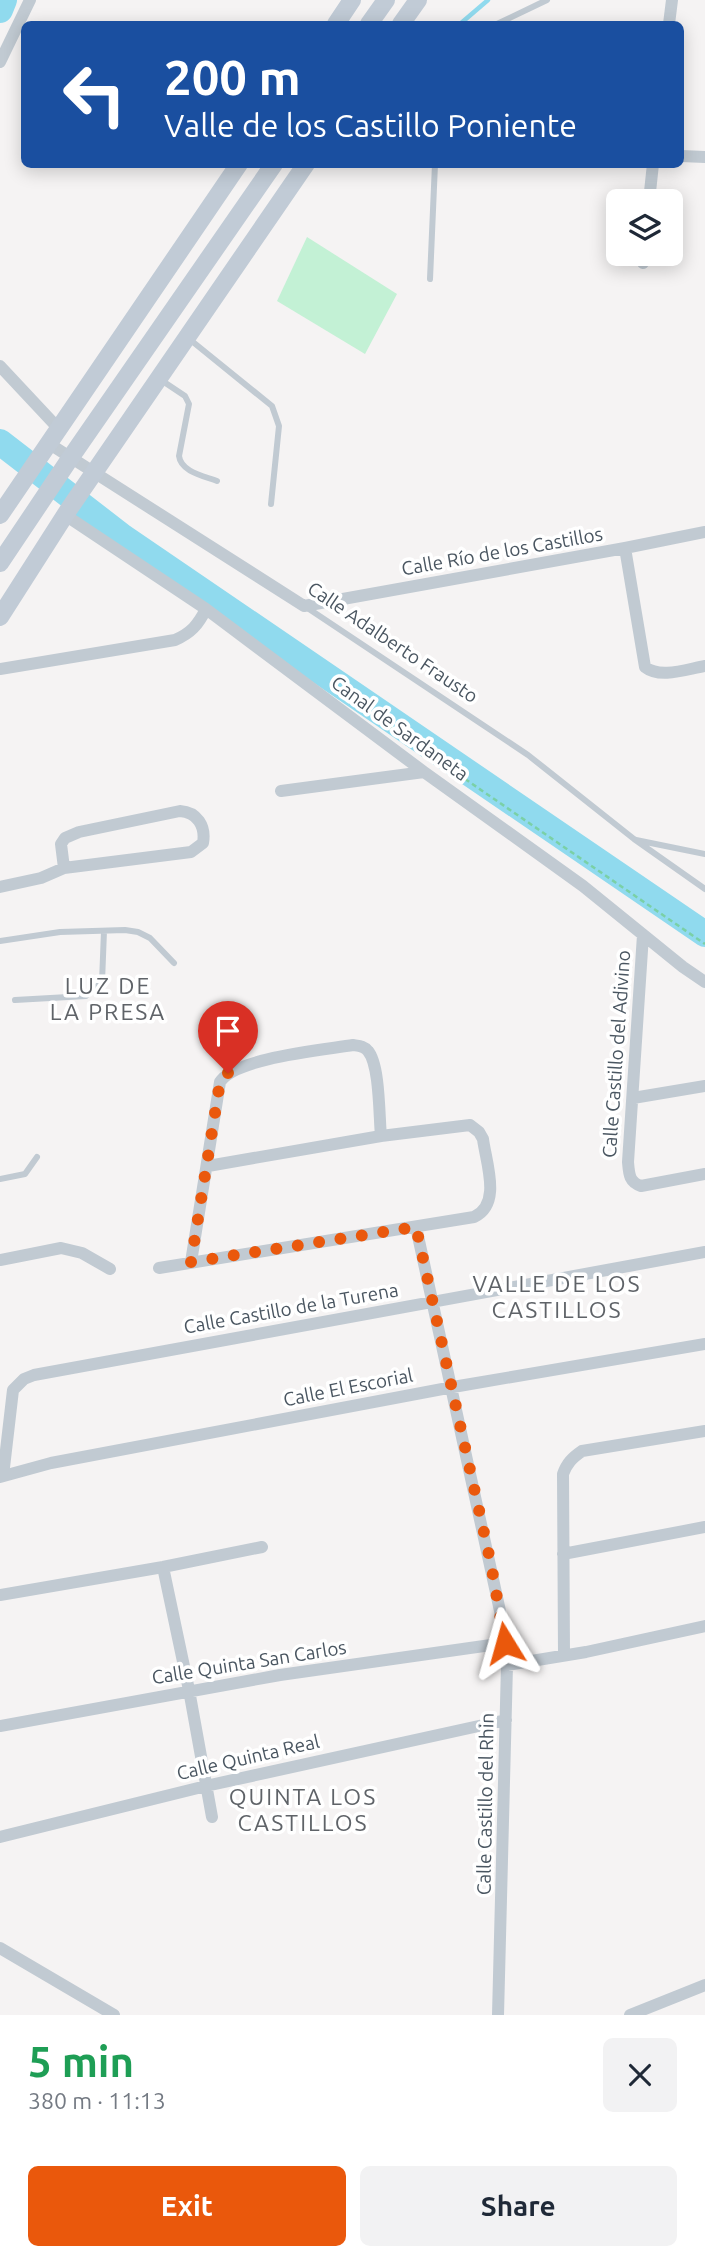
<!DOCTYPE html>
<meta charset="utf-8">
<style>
:root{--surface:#fff;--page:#f2f2f3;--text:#1f2937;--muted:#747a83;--accent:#ea580c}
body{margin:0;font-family:Ubuntu,sans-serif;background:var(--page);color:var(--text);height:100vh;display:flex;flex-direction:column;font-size:26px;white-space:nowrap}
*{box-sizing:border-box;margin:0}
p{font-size:23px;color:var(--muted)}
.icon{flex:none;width:38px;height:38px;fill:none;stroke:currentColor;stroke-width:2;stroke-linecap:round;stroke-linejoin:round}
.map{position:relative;height:2015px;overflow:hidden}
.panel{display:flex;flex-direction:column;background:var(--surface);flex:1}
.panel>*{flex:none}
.top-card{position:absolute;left:21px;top:21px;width:663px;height:147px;border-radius:10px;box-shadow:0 4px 18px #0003;background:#1a4fa0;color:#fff;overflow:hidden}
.fabs{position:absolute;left:606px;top:189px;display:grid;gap:14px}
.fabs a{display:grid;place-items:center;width:77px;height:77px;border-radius:10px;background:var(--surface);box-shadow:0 4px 18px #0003;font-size:35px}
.pin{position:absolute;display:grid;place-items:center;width:60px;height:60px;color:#fff;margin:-72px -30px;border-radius:50% 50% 50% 0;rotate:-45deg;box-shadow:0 0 7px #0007}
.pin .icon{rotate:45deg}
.me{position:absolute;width:77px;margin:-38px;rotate:352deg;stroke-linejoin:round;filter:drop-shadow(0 0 5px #0008)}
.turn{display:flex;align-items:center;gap:24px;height:147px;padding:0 28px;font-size:32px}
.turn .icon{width:91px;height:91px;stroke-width:2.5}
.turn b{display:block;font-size:49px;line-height:60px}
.round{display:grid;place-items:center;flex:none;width:74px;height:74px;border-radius:10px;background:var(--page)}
.overview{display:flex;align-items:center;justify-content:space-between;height:119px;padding:0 28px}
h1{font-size:42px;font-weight:700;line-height:52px;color:#1e9e55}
.primary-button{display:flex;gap:14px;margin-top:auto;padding:14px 28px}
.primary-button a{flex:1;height:80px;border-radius:10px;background:var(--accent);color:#fff;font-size:28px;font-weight:700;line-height:80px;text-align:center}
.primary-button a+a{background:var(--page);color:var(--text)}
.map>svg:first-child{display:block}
.green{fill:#c3f1d5}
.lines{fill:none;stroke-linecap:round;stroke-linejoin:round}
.stream{stroke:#90daee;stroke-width:4.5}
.river{stroke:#90daee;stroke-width:26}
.path{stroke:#7ad0a6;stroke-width:2.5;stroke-dasharray:5 3.5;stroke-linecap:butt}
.lane{stroke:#c1cad2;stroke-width:6}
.street{stroke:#c1cad2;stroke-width:12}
.secondary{stroke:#c1cbd6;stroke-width:18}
.route{stroke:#ea580c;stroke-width:12;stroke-dasharray:0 21.6}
.labels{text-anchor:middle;stroke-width:7;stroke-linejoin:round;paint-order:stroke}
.street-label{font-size:19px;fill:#4a5661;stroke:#fff}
.quarter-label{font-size:23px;letter-spacing:2px;fill:#5f6368;stroke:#fff}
</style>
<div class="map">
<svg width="705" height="2015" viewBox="0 0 705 2015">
<rect width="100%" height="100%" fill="#f5f3f3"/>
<path class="green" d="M307 237 397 294 365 354 277 301Z"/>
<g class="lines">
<path class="stream" d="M460 24 488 0"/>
<path class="river" d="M0 10 4 0
M0 442 123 537 705 934"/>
<path class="path" d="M388 726 705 944"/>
<path class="lane" d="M497 24 547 0
M430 279 435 164
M188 338 272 406 279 426 271 504
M161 380 185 396 189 404 179 456C181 472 204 476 217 481
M306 607 528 755 634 839 705 889
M636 840 705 854
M0 941 60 932 125 930 138 932 150 938 174 963
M15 1000 86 996 102 982 104 931
M0 1179 25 1174 37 1157"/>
<path class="street" d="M669 24 672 0
M0 62 30 0
M681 156 705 157
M649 201 653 164
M643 263 644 254
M0 366 58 428
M48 443 304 606 625 548 705 532
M65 515 206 609 424 772 583 886 683 967 705 982
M625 548 645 667C660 679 687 669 705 666
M0 669 175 640C191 633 198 625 206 609
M281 791 424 772
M0 887 41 878 64 868 191 852 203 843C206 826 197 812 180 811L79 832 65 838 61 844 64 868
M643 935 628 1162C629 1174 629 1182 641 1186L705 1174
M633 1098 705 1086
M416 1227 500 1611 507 1665 498 2015
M0 1260 61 1248 82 1253 110 1269
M191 1262 220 1082C235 1058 323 1050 353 1045 359 1046 364 1046 368 1051 380 1065 379 1117 381 1136
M159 1268 474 1217C502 1204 486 1163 483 1139L479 1132 470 1125 381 1136 208 1166
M3 1476 13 1390 24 1379 34 1375 705 1252
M0 1477 51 1463 453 1387 705 1344
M563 1554 705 1527
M163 1567 189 1690 212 1817
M0 1595 163 1567 262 1547
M564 1654 563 1474C567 1463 572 1458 582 1451L705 1431
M507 1665 586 1652 705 1626
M0 1726 280 1675 505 1643
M0 1837 206 1786 506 1720
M0 1948 114 2015
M630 2015 705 1985"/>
<path class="secondary" d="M336 24 352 0
M369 24 386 0
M401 24 418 0
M0 515 239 164
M0 563 71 457 274 164
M0 617 69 509 306 164"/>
</g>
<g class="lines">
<path class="route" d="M228 1073 220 1082 191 1262 416 1227 491 1564 505 1643"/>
</g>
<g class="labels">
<g class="street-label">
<text transform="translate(502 551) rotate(-10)" y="7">Calle Río de los Castillos</text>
<text transform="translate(393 642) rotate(34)" y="7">Calle Adalberto Frausto</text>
<text transform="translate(400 728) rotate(36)" y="7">Canal de Sardaneta</text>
<text transform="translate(616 1054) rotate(-86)" y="7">Calle Castillo del Adivino</text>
<text transform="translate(291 1308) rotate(-10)" y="7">Calle Castillo de la Turena</text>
<text transform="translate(348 1387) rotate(-11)" y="7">Calle El Escorial</text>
<text transform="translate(249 1662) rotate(-9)" y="7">Calle Quinta San Carlos</text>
<text transform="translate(248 1757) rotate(-13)" y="7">Calle Quinta Real</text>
<text transform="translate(485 1804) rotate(-89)" y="7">Calle Castillo del Rhin</text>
</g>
<g class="quarter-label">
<text x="108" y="994">LUZ DE<tspan x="108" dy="26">LA PRESA</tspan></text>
<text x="557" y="1292">VALLE DE LOS<tspan x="557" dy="26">CASTILLOS</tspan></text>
<text x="303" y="1805">QUINTA LOS<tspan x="303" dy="26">CASTILLOS</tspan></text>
</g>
</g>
</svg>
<div class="fabs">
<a><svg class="icon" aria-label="layers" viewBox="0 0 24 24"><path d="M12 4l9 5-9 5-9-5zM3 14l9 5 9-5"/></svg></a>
</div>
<div class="pin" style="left:228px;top:1073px;background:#d93025"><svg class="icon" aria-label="arrive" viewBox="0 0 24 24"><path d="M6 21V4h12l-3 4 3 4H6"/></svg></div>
<svg class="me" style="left:505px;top:1643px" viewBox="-20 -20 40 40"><path d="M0-17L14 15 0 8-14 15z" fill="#ea580c" stroke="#fff" stroke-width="4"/></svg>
<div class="top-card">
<div class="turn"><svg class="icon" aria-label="left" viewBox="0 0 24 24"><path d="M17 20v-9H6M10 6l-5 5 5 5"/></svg><div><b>200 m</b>Valle de los Castillo Poniente</div></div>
</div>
</div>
<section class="panel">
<div class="overview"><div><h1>5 min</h1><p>380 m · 11:13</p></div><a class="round"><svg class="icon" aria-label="close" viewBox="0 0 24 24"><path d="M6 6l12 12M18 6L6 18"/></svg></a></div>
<div class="primary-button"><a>Exit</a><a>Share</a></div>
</section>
